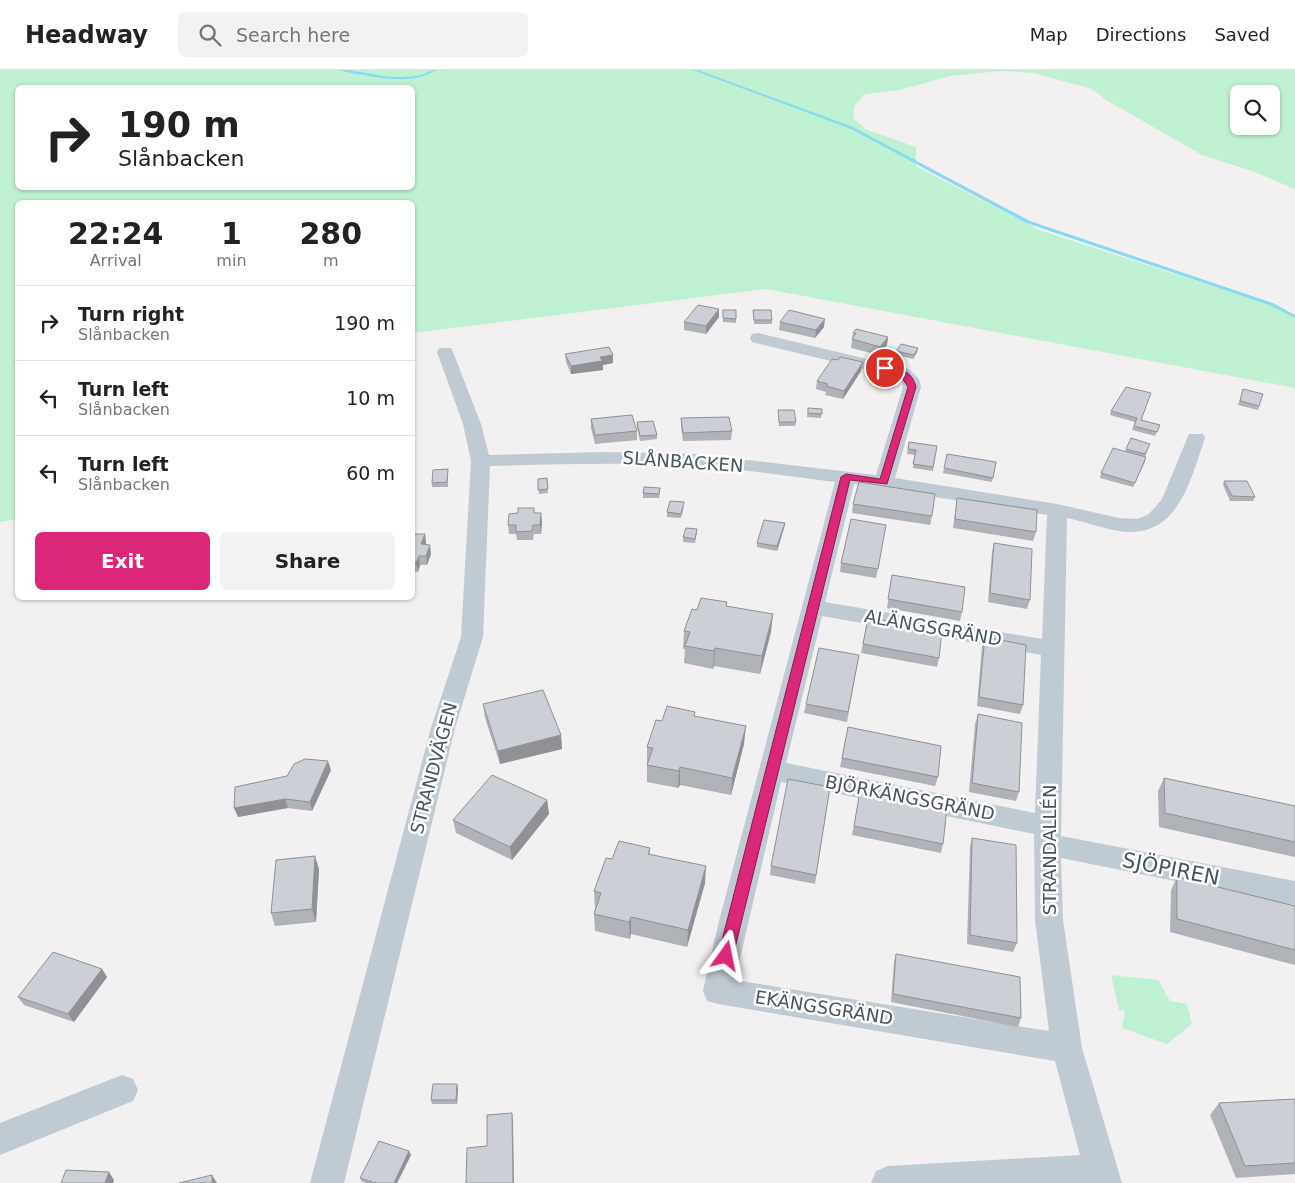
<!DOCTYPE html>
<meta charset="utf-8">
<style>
:root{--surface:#fff;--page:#f2f2f2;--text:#222;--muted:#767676;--line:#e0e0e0;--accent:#db2777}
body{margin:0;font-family:"DejaVu Sans",sans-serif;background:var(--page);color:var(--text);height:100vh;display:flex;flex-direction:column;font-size:19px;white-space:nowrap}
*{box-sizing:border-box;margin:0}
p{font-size:16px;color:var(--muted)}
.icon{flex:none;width:28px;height:28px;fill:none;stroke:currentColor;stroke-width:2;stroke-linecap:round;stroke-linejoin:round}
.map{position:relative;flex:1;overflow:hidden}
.details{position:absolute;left:15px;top:130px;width:400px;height:400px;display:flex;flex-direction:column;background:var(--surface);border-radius:8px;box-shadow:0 1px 4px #0004}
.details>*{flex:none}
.top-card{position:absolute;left:15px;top:15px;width:400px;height:105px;border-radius:8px;box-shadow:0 1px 4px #0004;background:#fff;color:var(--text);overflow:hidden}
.controls{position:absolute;left:1230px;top:15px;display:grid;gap:10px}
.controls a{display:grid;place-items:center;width:50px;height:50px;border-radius:8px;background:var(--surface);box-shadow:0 1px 4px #0004;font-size:25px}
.pin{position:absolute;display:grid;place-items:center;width:42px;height:42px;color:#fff;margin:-21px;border:2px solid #fff;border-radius:50%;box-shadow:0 1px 5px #0007}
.me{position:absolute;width:55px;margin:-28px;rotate:12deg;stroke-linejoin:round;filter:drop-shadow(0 0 4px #0008)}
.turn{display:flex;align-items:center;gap:18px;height:105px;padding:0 20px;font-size:22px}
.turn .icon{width:65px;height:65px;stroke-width:2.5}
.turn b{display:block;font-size:35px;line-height:42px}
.eta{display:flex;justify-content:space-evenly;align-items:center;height:85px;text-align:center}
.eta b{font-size:30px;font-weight:700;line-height:35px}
.action{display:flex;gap:10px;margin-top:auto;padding:10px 20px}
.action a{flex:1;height:58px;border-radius:8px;background:var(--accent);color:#fff;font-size:20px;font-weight:700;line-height:58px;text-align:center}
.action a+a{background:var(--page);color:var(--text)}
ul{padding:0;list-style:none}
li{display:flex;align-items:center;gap:15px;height:75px;padding:0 20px;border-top:1px solid var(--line)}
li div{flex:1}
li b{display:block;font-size:19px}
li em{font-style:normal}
header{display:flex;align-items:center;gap:30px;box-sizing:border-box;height:70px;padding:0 25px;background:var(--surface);border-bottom:1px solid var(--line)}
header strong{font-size:24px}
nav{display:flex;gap:28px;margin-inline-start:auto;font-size:18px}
.search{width:350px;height:45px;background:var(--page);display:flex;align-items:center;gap:12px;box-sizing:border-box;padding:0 18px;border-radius:8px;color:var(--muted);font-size:19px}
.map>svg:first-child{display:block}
.green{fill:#bef1d1;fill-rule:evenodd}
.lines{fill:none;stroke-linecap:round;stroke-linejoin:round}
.stream{fill:#8adaef;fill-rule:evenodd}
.minor{fill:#c0cad2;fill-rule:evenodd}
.wall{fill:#afb2b7}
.shaded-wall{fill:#8f9195}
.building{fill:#cccfd5;stroke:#8f9195}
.route{fill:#db2777;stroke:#8e194d}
.labels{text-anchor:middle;stroke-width:5;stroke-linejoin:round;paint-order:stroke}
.street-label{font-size:18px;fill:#47535e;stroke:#fff}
.near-street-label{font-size:21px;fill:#47535e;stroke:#fff}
</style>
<header>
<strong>Headway</strong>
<div class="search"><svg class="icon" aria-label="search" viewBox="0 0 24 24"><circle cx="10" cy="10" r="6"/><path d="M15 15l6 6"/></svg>Search here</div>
<nav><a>Map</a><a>Directions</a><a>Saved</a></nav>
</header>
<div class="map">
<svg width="1295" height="1113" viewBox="0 0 1295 1113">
<rect width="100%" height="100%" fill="#f2f0f0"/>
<path class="green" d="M0 0H1295V119L1252 101 1202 85 1108 31 1092 19 1034 3 1001 1 950 6 900 20 865 24 855 35 853 48 865 59 916 77V96L1039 160 1271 235 1295 247V318L766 219 413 263 412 132H18L17 449 0 452ZM18 18H412V118H18ZM1239 24H1271V56H1239Z
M1111 905 1158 910 1170 931 1187 934 1192 954 1167 974 1122 958 1125 941 1119 940Z"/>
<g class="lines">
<path class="stream" d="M341 0C361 0 381 8 401 7 408 7 415 6 421 5 427 3 431 0 437 0 415 13 388 10 364 5 357 4 348 3 341 0Z
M693 0H698L853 57 1030 151 1273 233 1295 245V248L1269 235 1026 153 851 59Z"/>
<path class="minor" d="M758 263 909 299 919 309 921 317 895 408 1057 434 1119 448 1138 449 1149 444 1162 429 1189 364H1203L1205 368C1190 411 1178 470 1119 461 1101 458 1085 452 1067 448L1061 766 1295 811V835L1061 788 1063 850 1082 978 1122 1113H871L876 1101 888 1096 1080 1085 1055 991 718 934 707 931 703 921 719 851 835 412C789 406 742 399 695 396 627 392 559 394 490 396L483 567 455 658 344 1113H310L431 658 461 567 471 391 463 354 437 282 439 278H451L453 282 481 354 489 385 602 382 696 384 876 405 903 317 902 311 897 307 752 272 750 268 752 264ZM854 414 1047 445 1042 569 825 532ZM822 546 1041 585 1035 743 786 693ZM781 712 1034 764 1035 850 1049 961 735 910Z
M122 1005 133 1009 138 1020 133 1031 0 1085V1053Z"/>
</g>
<path class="wall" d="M723 240H736V253L723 252Z
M753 240 772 250V254H754Z
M719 247 706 264 684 260V252Z
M780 252 824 257 815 268 779 260Z
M853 263 888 267 887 275 879 285 851 278Z
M918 278 917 282 913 289 896 285V281Z
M565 284 613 285V293L603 295V300L571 304 566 292Z
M861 301 843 329 825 325 826 322 816 319 817 311Z
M1126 317 1141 350 1160 355 1155 366 1132 360 1135 352 1110 345 1111 341Z
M1243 319 1259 336 1258 340 1238 335Z
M808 338 822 339 821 348 807 347Z
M778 340 796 352 795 356H779Z
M681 348 732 361 731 370 683 371 681 357Z
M591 349 637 361V370L595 374 591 358Z
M637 352 657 365V369L640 371 637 357Z
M909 372 937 376 933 401 913 398 915 385 907 384Z
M1150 374 1145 387H1146L1145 392 1133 417 1100 408 1101 403 1125 382 1126 379Z
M947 384 996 392 992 412 943 403Z
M448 404V417H432V413Z
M547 408 548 423 539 424 538 409Z
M1224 411 1255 427 1253 431H1230L1223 415Z
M660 422 659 428H643V423Z
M957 428 1036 462 1033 471 953 458Z
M853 434 932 446 930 455 852 443Z
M684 437 681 448 667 447V442Z
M534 438 535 443 542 452 541 464H534L533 470H517L516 464H509L508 455 518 443Z
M785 453 784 458 777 481 757 477V473Z
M886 455 876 508 840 502 841 493Z
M697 463 695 473 683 472V467Z
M412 464H425L426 473V475L431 484 427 495H420L418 502 412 501Z
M994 473 1030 530 1027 539 988 532 992 482Z
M892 505 962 542 960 551 887 538Z
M727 536 771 562 760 604 714 596 713 599 684 593 685 579H683L684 561 697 540Z
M868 548 939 588 937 597 861 583Z
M985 567 1023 635 1020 644 977 636 982 576Z
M859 585 847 652 804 643 806 634Z
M483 634 561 665 562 679 500 694 485 648Z
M978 644 1019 722 1016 731 969 722 975 654Z
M695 647 744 674 731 725 680 715 678 718 647 712V677L662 651Z
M848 657 938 707 935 716 840 697Z
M331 700 312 741 288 738 238 747Z
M1164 708 1295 736V787L1159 757 1158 721Z
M830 717 815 814 770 805 771 796Z
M860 721 943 774 941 783 852 765Z
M547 730 549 744 512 790 456 763 453 750Z
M972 768 1017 873 1013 882 967 874 970 777Z
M650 778V785L705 813 687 877 631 864 630 869 595 861 594 844 595 839 594 821 612 789Z
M319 799 316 852 275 856 271 843Z
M1177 807 1295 836V895L1170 862 1171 820Z
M896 884 1021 948 1018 957 891 932 894 892Z
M102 899 107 907 74 952 24 935 18 927Z
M458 1018 457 1034H432L431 1030Z
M1295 1029V1104L1236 1108 1210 1045 1219 1033Z
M409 1081 411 1085 397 1113H365L362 1112 360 1108Z"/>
<path class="shaded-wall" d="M719 239V247L706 264V256Z
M825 249 824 257 815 268 816 260Z
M888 267 887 275 879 285 880 277Z
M918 278 917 282 913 289 914 285Z
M613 285V293L603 295V300L571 304V296L600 287Z
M863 292 861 301 843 329 844 321Z
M541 443 542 452 541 464 540 455Z
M785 453 784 458 777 481V476Z
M425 464 426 473 422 483 421 474Z
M430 475 431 484 427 495 426 486Z
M419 486 420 495 418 502 416 493Z
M773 544 771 562 760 604 762 586Z
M715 578 714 596 713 599 714 581Z
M746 656 744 674 731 725 732 708Z
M561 665 562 679 500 694 498 681Z
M328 691 331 700 312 741 310 732Z
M680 697V715L678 718 679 701Z
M285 729 288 738 238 747 234 738Z
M547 730 549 744 512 790 510 777Z
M315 786 319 799 316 852 312 839Z
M706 796 705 813 687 877 688 860Z
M631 847V864L630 869 629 852Z
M102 899 107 907 74 952 68 944Z
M457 1014 458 1018 457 1034 456 1030Z
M512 1043 513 1051 514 1113H513Z
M409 1081 411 1085 397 1113H394Z
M109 1102 114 1110 113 1113H105Z
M212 1105 217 1113H212Z"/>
<path class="building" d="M698 235 719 239 706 256 684 252Z
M723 240H736V249L723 248Z
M753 240H771L772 250H754Z
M789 240 825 249 816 260 780 252Z
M856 259 888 267 880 277 852 269 856 263H853Z
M901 274 918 278 914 285 896 281Z
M609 277 613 285 600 287 602 291 571 296 565 284Z
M840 287 863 292 844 321 826 316 828 314 817 311 832 289 838 290Z
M1126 317 1151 323 1141 350 1160 355 1157 362 1134 356 1137 348 1111 341Z
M1243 319 1263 324 1259 336 1240 331Z
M808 338 822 339V344L808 343Z
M778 340H794L796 352H779Z
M632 345 637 361 595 365 591 349Z
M729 347 732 361 683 363 681 348Z
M653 351 657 365 640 366 637 352Z
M1131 368 1150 374 1145 384 1126 379Z
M909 372 937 376 933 397 913 394 916 380 908 379Z
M1113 378 1146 387 1135 413 1101 403Z
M947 384 996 392 993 408 944 398Z
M448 399 447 412 432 413 433 400Z
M547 408 548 419 538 420V409Z
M1224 411H1247L1255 427 1232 426Z
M859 412 935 424 932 446 853 434Z
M644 417 660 418 659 424 643 423Z
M957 428 1037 440 1036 462 955 449Z
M670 431 684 432 681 444 667 442Z
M518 438H534V443H541L540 455H533L532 461 516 462V455H508L509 444 518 443Z
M851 449 886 455 878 499 841 493Z
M764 450 785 453 777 476 757 473Z
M686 458 697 459 695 469 683 467Z
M412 464H425L421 474 430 475 426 486H419L416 493 412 492Z
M994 473 1032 479 1030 530 990 523Z
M892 505 965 517 962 542 888 529Z
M701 528 727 532 726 536 773 544 762 586 715 578 714 581 685 576 690 562 684 561 692 539 697 540Z
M868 548 942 561 939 588 863 574Z
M985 567 1026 575 1023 635 979 627Z
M819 578 859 585 848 642 806 634Z
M543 620 561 665 498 681 483 634Z
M667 636 695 642 694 646 746 656 732 708 680 697 679 701 647 695 653 678 647 677 656 650 662 651Z
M978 644 1022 653 1019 722 972 713Z
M848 657 941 676 938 707 842 688Z
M305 689 328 691 310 732 285 729 234 738 235 717 287 706 294 694Z
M492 705 547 730 510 777 453 750Z
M1164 708 1295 736V772L1165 743Z
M788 709 830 717 816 805 771 796Z
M860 721 947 738 943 774 854 756Z
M972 768 1016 775 1017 873 970 865Z
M619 771 650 778 648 784 706 796 688 860 631 847 629 852 594 844 601 823 594 821 606 788 612 789Z
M315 786 312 839 271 843 276 790Z
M1177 807 1295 836V880L1177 849Z
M53 882 102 899 68 944 18 927Z
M896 884 1020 907 1021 948 893 924Z
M433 1014H457L456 1030H431Z
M1295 1029V1093L1245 1096 1219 1033Z
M512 1043 513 1113H466L467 1078 487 1076V1045Z
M379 1071 409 1081 394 1113H375L360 1108Z
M66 1100 109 1102 105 1113H61Z
M212 1105V1113H179Z"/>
<path class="route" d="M885 296C900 299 912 300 916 317L887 414 850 410 733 886 731 890 726 892 720 890 718 886 841 407 846 404 880 409 908 317 900 305 882 300 881 298Z"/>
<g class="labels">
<g class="street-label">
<text transform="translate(683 392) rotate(4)" y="6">SLÅNBACKEN</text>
<text transform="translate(933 558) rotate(10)" y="6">ALÄNGSGRÄND</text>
<text transform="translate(434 698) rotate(-75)" y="6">STRANDVÄGEN</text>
<text transform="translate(910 728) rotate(11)" y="6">BJÖRKÄNGSGRÄND</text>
<text transform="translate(1050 780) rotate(-90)" y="6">STRANDALLÉN</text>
<text transform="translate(824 938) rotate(9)" y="6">EKÄNGSGRÄND</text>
</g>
<g class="near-street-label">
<text transform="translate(1171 799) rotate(11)" y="7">SJÖPIREN</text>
</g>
</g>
</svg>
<div class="controls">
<a><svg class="icon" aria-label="search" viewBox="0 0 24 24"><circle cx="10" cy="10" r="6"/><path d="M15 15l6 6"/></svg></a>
</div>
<div class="pin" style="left:885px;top:298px;background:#d93025"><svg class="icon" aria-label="arrive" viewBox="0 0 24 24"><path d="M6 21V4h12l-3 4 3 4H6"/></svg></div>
<svg class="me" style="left:726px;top:886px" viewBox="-20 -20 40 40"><path d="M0-17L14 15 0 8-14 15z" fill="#db2777" stroke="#fff" stroke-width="4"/></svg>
<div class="top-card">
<div class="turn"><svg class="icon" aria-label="right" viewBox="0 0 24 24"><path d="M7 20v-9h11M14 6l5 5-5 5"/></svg><div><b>190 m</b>Slånbacken</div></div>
</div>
<section class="details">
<div class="eta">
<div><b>22:24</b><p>Arrival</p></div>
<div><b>1</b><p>min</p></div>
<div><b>280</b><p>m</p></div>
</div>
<ul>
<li><svg class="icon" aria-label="right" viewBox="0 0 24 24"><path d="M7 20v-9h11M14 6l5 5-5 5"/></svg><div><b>Turn right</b><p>Slånbacken</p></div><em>190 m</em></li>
<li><svg class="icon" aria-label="left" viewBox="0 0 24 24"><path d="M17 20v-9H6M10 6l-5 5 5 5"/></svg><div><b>Turn left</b><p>Slånbacken</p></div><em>10 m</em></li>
<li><svg class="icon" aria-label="left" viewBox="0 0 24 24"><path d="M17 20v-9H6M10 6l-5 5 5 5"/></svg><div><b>Turn left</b><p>Slånbacken</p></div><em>60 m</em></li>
</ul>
<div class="action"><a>Exit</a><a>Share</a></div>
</section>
</div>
